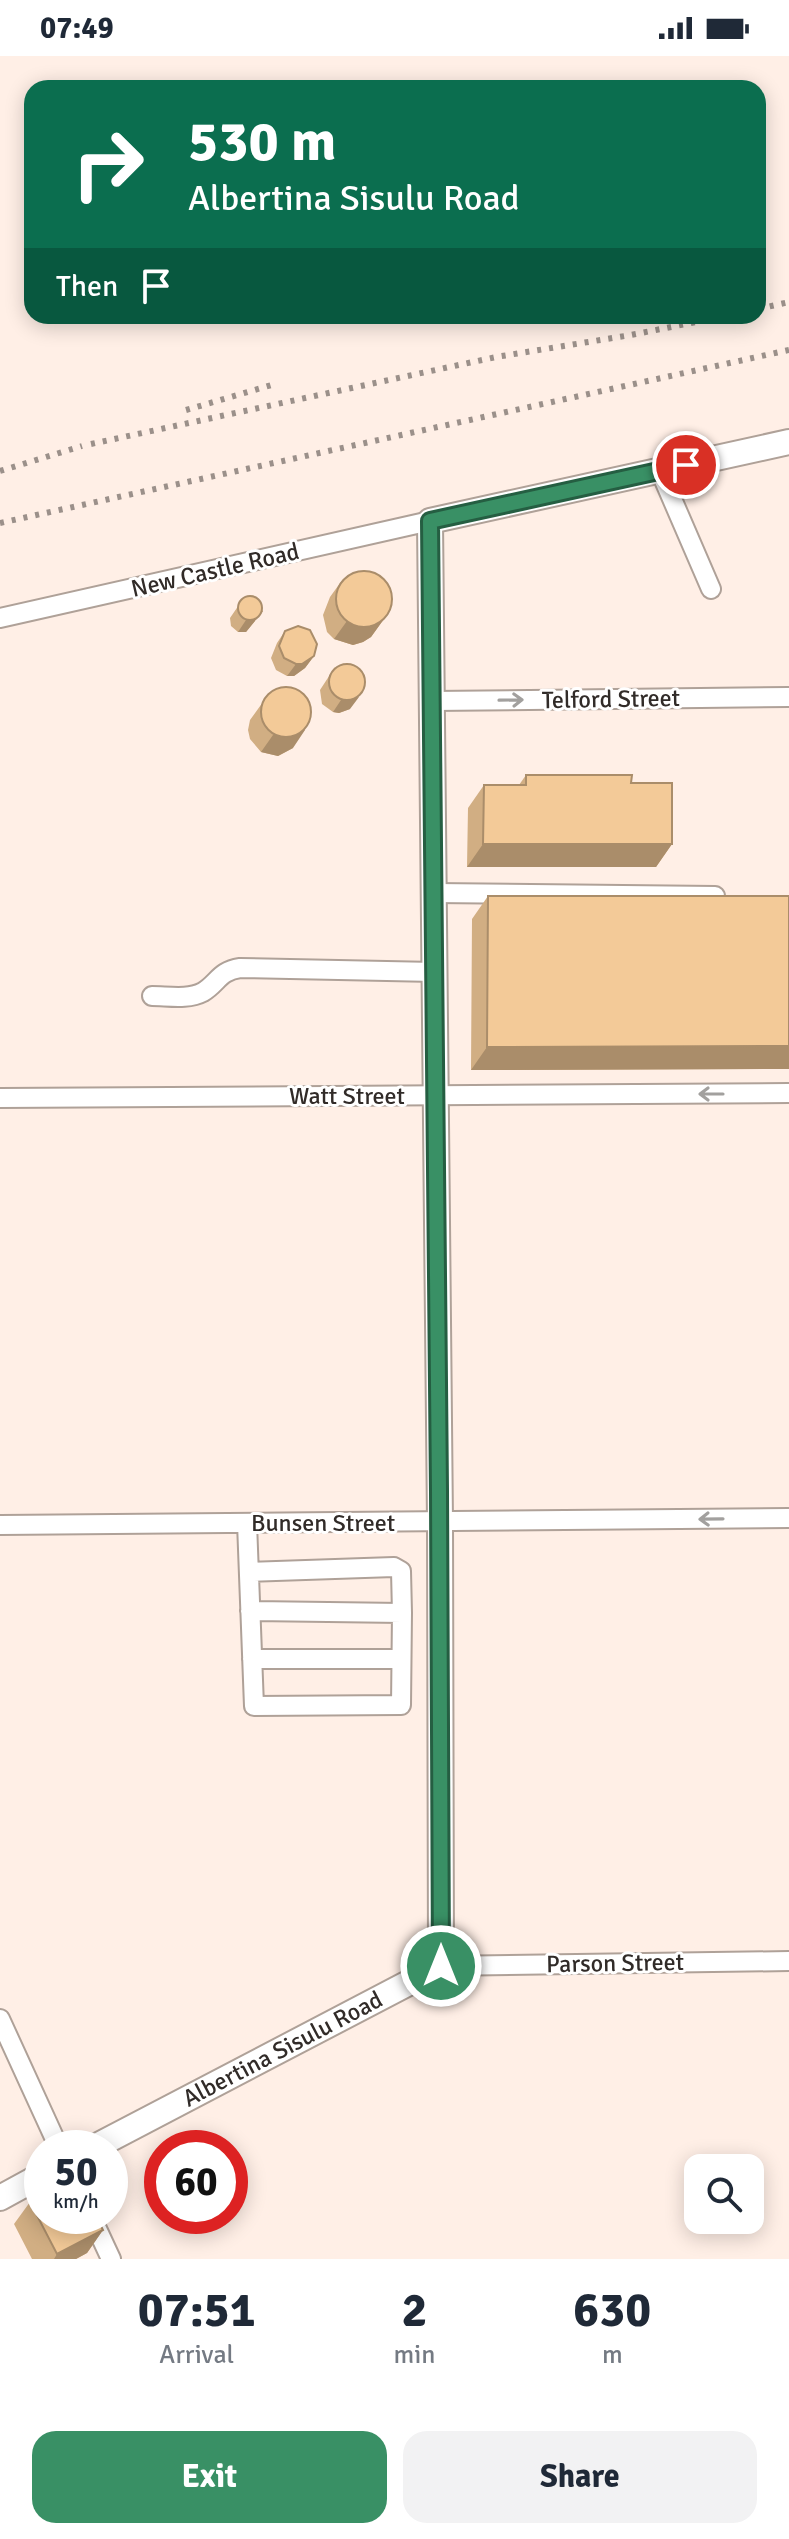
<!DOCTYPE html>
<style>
:root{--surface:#fff;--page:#f2f2f3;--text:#1f2937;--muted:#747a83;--accent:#399065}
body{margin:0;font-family:Signika,sans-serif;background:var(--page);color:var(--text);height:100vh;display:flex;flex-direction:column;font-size:30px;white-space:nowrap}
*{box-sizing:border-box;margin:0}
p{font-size:26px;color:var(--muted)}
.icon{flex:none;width:44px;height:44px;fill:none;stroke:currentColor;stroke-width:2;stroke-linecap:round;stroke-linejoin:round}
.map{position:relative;height:2203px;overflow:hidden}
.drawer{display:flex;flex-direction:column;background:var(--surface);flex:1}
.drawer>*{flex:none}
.banner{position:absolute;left:24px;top:24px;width:742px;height:244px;border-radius:24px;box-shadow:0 4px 20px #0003;background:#0b6e4f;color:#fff;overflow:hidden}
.controls{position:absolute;left:684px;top:2098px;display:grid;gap:16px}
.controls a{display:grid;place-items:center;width:80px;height:80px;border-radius:16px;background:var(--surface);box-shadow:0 4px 20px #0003;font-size:40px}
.speed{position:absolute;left:24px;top:2074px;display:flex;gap:16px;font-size:40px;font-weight:700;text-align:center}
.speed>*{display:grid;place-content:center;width:104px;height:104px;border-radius:50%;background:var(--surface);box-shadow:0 4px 20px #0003;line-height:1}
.speed small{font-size:20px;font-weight:400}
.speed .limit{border:12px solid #d22;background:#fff;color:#111}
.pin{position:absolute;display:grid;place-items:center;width:68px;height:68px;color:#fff;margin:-34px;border:4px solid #fff;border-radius:50%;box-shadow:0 2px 8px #0007}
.me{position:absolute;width:88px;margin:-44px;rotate:0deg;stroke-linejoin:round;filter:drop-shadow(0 0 6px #0008)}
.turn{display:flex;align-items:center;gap:28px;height:168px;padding:0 32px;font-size:36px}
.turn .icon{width:104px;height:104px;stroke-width:2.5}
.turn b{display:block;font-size:56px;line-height:68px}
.then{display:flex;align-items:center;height:76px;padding:0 32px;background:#0003;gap:16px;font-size:30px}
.eta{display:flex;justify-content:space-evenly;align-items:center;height:136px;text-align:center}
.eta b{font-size:48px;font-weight:700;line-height:56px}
.action{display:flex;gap:16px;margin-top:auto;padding:16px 32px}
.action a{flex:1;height:92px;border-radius:24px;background:var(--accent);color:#fff;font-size:32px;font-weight:700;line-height:92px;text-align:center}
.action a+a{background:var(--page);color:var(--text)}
.status{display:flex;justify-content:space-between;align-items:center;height:56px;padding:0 40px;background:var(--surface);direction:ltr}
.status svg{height:22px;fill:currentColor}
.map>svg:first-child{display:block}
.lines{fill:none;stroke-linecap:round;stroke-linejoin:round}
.minor-casing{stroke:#afa198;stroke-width:22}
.major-casing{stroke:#afa198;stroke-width:28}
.minor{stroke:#fff;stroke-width:18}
.major{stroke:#fff;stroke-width:24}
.rail{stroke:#9b908a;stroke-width:6;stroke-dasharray:4 8;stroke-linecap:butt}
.wall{fill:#d1ae83}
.shaded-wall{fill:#aa8d6a}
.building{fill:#f3ca98;stroke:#aa8d6a;stroke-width:2}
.oneway{stroke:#a2a09e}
.route-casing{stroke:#255e42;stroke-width:20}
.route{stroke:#399065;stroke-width:14}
.labels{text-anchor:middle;stroke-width:6;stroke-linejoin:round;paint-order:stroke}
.street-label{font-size:24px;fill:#312b28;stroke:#fff}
</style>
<div class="status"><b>07:49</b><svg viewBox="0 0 49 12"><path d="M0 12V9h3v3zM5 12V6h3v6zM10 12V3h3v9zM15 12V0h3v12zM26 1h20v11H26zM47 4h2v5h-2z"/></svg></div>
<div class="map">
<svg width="789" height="2203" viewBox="0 0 789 2203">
<rect width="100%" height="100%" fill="#ffefe6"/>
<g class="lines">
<g class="minor-casing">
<path id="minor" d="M660 415 711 533
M0 562 430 465
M433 645 789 641
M434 837 715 840
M152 940C168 940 188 944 203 936 218 927 219 915 240 912L435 916
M0 1042 789 1037
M247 1467 254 1650 401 1649 402 1557
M0 1469 789 1462
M249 1516 394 1511 401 1515 402 1557 250 1555
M252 1603H401
M441 1910 789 1905
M0 1963 59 2092
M91 2160 111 2203"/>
</g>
<g class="major-casing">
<g id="major">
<path id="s1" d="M93 2092 441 1910 440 1466 430 465 789 386"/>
<path d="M0 2142 42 2119"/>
</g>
</g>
<use href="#minor" class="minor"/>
<use href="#major" class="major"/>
<path class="rail" d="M758 253 789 246
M186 354 275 328
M91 388 496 301 631 279 726 260
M0 415 82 390
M0 467 789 294"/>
</g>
<path class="wall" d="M343 523 389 556 371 581 363 586 353 589 334 583 327 576 323 559 330 541Z
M243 543 263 555 246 576H238L231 570 230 562Z
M285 575 314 600 305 612 294 620H287L276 614 271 602 277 587Z
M335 611 350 653 339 657 333 656 322 648 320 634Z
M263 646 293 692 278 700 261 696 250 683 248 674 250 664Z
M526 719 631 727 672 788 656 811H467L468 752 484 729H519Z
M488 840H789V1013L471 1014 472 863Z
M30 2146 103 2174 87 2197 76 2203H32L14 2168Z"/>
<path class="shaded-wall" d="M263 555 246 576H238L246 564Z
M389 556 371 581 363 586 353 589 334 583 347 565Z
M314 600 305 612 294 620H287L296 608Z
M359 641 350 653 339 657 333 656 341 644Z
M305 674 293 692 278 700 261 696 273 679Z
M483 788H672L656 811H467Z
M789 990V1013L471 1014 487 991Z
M103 2174 87 2197 76 2203H54L57 2198Z"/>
<path class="building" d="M336 543a28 28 0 1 1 56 0a28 28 0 1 1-56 0Z
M238 552a12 12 0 1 1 24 0a12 12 0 1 1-24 0Z
M298 570 310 574 317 588 314 600 302 608H296L284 602 279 590 285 575Z
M329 626a18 18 0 1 1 36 0a18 18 0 1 1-36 0Z
M261 656a25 25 0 1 1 50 0a25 25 0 1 1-50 0Z
M526 719H632L631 727H672V788H483L484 729H526Z
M488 840H789V990L487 991Z
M42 2139V2160H96L103 2174 57 2198 30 2146Z"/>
<defs><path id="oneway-shaft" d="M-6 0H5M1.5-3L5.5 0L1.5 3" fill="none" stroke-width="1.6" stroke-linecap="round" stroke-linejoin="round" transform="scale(2)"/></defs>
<g class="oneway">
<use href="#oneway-shaft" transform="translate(511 644) rotate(-1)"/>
<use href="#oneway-shaft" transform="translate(711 1038) rotate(180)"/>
<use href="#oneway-shaft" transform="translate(711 1463) rotate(179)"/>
</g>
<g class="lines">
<g class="route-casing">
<path id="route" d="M441 1910 439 1435 430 465 686 409"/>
</g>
<use href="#route" class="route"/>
</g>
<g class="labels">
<g class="street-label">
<text transform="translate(215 514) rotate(-13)" y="8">New Castle Road</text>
<text transform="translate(611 643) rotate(-1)" y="8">Telford Street</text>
<text x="347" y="1048">Watt Street</text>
<text x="323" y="1475">Bunsen Street</text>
<text transform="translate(615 1907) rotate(-1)" y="8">Parson Street</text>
<text dy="8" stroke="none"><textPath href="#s1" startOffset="214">Albertina Sisulu Road</textPath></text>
</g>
</g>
</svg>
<div class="controls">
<a><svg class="icon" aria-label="search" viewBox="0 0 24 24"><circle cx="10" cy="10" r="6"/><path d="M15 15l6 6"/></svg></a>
</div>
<div class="speed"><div>50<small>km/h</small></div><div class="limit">60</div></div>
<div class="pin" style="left:686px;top:409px;background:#d93025"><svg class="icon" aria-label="arrive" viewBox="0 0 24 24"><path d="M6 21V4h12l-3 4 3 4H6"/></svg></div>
<svg class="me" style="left:441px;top:1910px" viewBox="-20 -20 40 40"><circle r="17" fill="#399065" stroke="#fff" stroke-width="3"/><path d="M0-11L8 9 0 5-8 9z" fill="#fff"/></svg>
<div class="banner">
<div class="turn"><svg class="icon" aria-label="right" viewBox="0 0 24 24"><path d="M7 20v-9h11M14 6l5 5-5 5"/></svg><div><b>530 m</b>Albertina Sisulu Road</div></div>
<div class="then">Then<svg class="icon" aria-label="arrive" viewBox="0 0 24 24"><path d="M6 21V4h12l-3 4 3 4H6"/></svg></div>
</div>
</div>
<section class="drawer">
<div class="eta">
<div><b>07:51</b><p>Arrival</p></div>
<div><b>2</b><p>min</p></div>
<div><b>630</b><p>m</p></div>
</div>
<div class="action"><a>Exit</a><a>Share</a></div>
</section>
